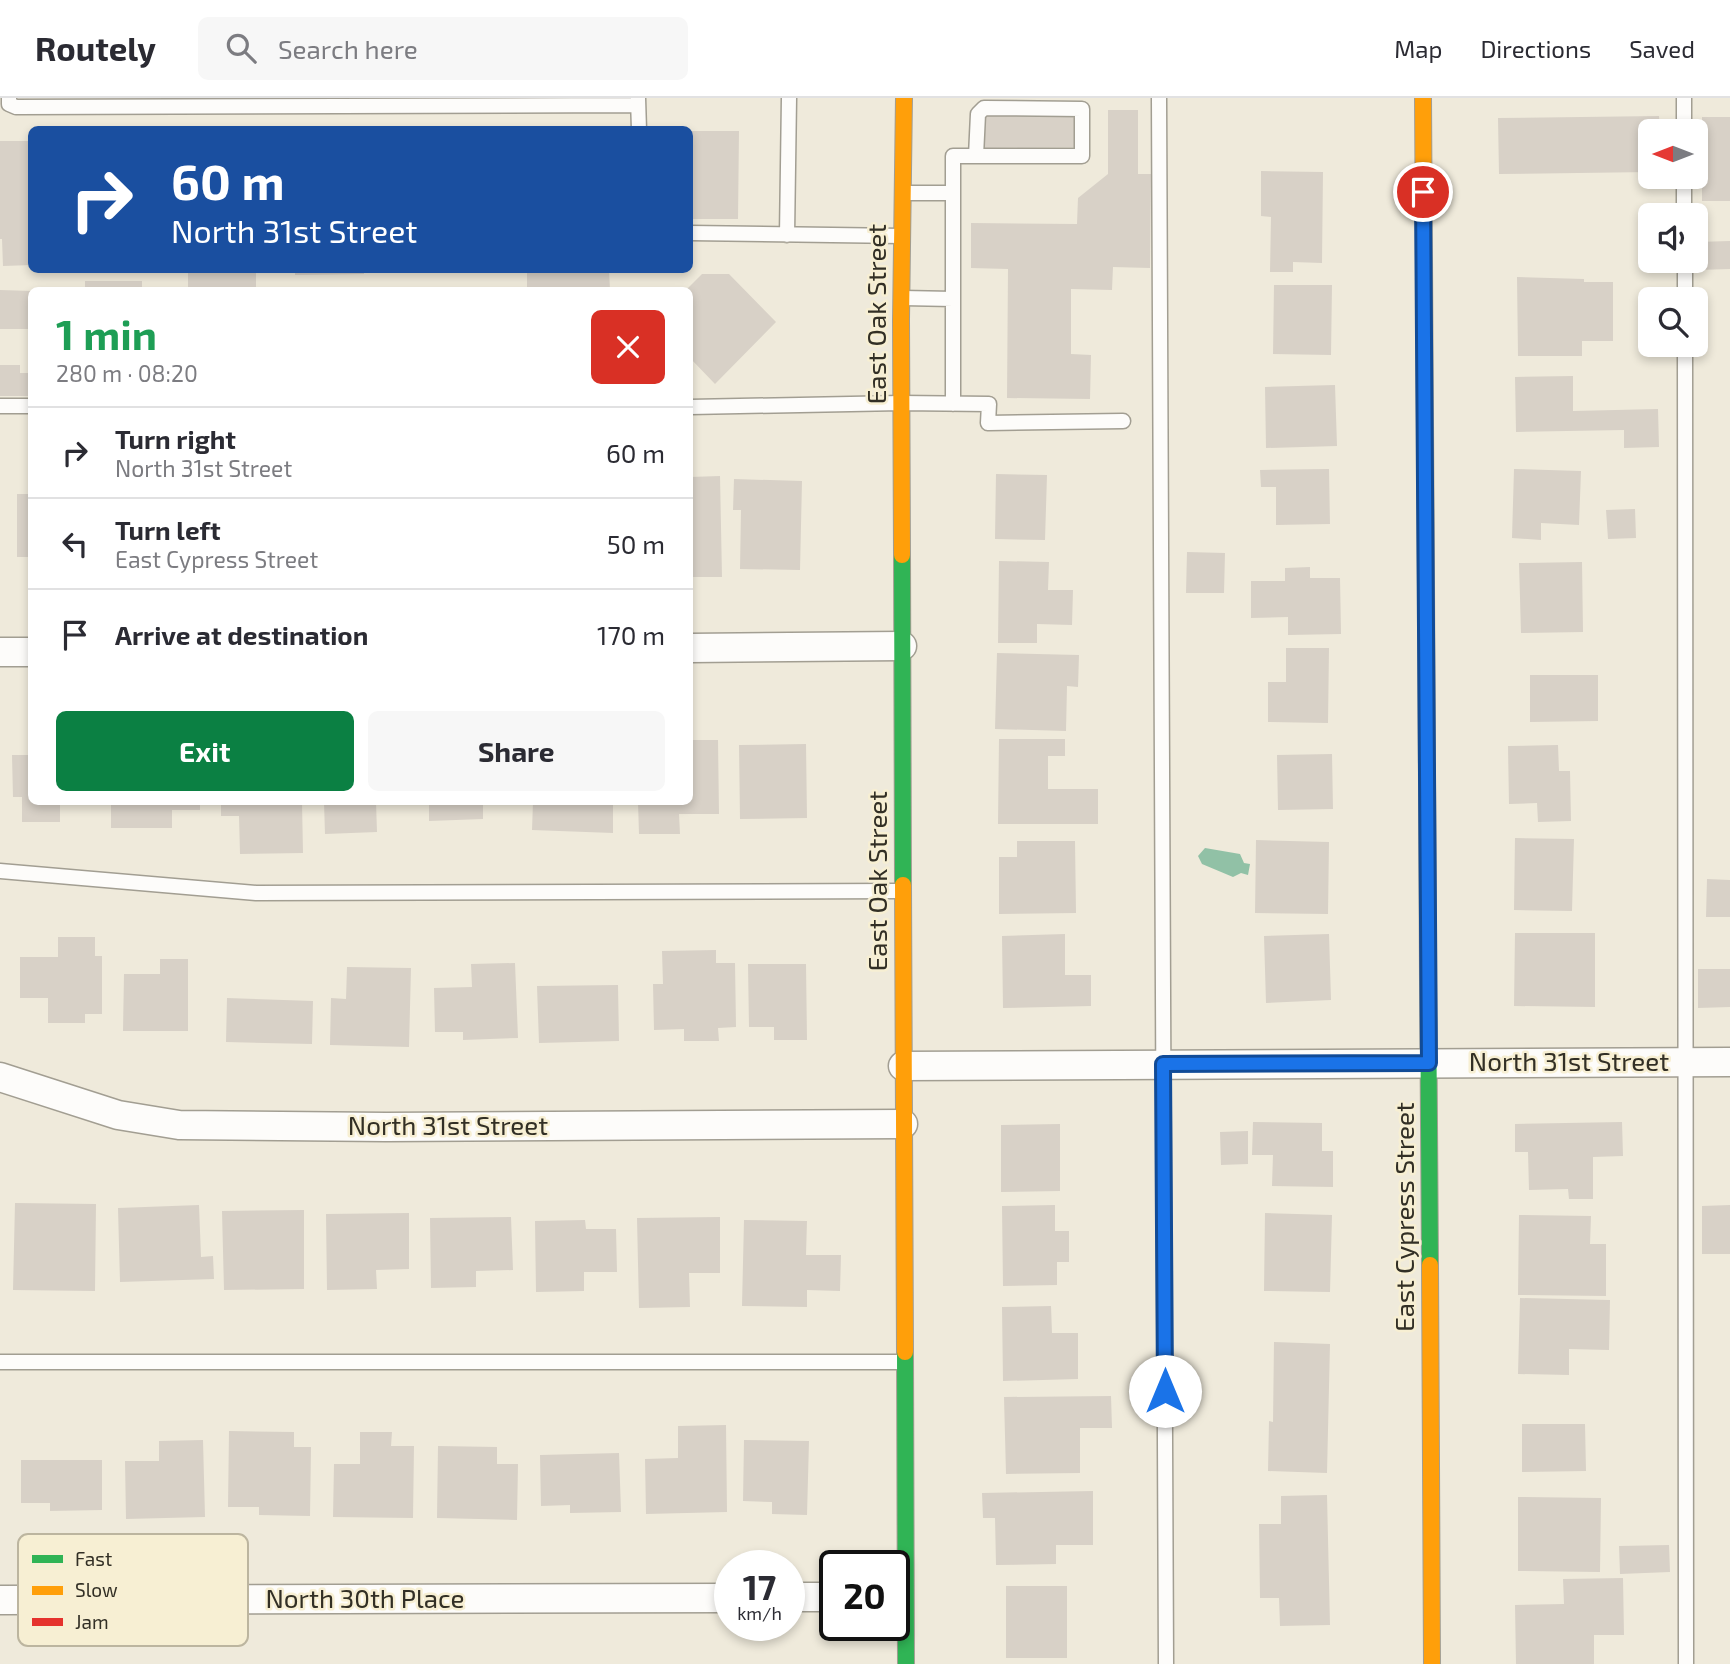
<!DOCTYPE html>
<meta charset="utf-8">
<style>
:root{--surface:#fff;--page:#f7f7f7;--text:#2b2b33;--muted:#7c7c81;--line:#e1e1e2;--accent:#0b8043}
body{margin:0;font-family:"Exo 2",sans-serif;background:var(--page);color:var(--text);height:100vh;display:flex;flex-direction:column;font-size:26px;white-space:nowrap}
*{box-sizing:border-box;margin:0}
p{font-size:23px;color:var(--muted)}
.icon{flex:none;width:38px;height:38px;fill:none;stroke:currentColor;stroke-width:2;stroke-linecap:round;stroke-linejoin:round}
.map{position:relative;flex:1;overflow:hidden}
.drawer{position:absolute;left:28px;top:189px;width:665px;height:518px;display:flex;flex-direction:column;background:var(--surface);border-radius:10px;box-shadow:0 4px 10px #0003}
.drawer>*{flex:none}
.top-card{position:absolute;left:28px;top:28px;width:665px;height:147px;border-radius:10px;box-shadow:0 4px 10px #0003;background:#1a4fa0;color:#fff;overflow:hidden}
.needle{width:46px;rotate:270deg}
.tools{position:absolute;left:1638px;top:21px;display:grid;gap:14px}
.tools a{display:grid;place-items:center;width:70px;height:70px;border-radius:10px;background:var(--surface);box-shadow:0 4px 10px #0003;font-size:35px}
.speed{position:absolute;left:714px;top:1452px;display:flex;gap:14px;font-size:35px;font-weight:700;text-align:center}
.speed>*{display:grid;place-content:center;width:91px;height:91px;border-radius:50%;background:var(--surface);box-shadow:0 4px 10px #0003;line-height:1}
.speed small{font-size:18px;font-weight:400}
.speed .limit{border:4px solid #111;border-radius:10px;background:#fff;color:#111}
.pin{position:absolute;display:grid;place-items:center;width:60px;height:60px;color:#fff;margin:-30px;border:4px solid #fff;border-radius:50%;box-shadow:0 2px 7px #0007}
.me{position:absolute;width:77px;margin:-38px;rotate:0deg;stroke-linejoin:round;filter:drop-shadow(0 0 5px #0008)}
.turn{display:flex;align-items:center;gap:24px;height:147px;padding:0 28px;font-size:32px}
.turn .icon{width:91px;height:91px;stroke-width:2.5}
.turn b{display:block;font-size:49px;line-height:60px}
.round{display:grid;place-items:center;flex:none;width:74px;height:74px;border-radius:10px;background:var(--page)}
.headline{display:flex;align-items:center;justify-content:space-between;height:119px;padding:0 28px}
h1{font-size:42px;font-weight:700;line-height:52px;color:#1e9e55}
.button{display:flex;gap:14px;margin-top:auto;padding:14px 28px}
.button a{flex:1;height:80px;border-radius:10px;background:var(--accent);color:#fff;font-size:28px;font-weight:700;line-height:80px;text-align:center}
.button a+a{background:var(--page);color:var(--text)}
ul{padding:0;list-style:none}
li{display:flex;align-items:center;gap:21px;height:91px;padding:0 28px;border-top:2px solid var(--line)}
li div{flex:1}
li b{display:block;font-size:26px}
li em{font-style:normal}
header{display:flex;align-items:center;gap:42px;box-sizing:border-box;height:98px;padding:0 35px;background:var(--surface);border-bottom:2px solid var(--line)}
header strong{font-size:33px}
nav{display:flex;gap:38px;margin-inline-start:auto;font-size:24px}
.search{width:490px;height:63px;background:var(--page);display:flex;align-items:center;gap:18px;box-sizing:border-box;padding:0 24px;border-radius:10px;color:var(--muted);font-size:26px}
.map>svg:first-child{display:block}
.water{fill:#91c1a6}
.building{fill:#d8d1c7}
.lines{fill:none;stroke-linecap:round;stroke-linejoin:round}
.lane-casing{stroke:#a29e92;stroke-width:17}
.street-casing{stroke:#a29e92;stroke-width:31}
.fast-casing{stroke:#a29e92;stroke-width:18}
.slow-casing{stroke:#a29e92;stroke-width:18}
.jam-casing{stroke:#a29e92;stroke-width:18}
.lane{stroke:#fdfcfa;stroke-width:14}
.street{stroke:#fdfcfa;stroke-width:28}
.fast{stroke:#30b455;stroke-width:16}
.slow{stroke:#ff9f0a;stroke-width:16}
.jam{stroke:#e5322d;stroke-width:16}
.route-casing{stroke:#114b97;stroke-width:18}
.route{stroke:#1a73e8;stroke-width:12}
.labels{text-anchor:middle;stroke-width:5;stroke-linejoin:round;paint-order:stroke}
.street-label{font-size:26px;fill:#322f25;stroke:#f7efd3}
.key{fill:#f7efd3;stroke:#bcb59f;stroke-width:2}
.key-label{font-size:19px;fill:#322f25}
</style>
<header>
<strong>Routely</strong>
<div class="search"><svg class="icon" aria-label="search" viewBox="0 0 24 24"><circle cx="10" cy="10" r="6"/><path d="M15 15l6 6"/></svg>Search here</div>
<nav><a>Map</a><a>Directions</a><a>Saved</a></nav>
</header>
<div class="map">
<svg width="1730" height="1566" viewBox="0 0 1730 1566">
<rect width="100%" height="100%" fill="#efeadb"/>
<path class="water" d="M1205 750 1240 756 1244 765 1250 766 1248 777 1241 775 1233 779 1202 766 1198 758Z"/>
<path class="building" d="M1108 12H1138V76H1151L1150 170 1113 169 1112 192 1071 191V256L1091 257 1090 301 1007 300 1008 171 971 170V125L1077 126 1078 100 1108 76Z
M1075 15 1076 49 982 50V16Z
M1659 18 1660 33H1650V74L1499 76 1498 20Z
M1702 19H1730V103H1702Z
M690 33H739L738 121H690Z
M0 43H32V167L3 168 2 141H0Z
M1261 73 1323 74 1322 165 1293 164V174H1270L1271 119 1261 118Z
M1730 143V171L1698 172 1697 144Z
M188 172H256V192H188Z
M295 172H364V176L295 177Z
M527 172H609L610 192H527Z
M702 176H729L776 224 715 286 690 260V192H686Z
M1517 179 1584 181V184H1613V243H1582V258H1518Z
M85 183H142V192H85Z
M1274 187H1332L1331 257 1273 256Z
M0 192 32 193V231H0Z
M0 267H20V275H32V298H0Z
M1573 278V313L1658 311 1659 349 1624 350V332L1516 334 1515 279Z
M1335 287 1337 348 1266 350 1265 289Z
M1329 371 1330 426 1276 427V389H1261L1260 372Z
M1514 371 1581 373 1579 427 1541 425V442L1512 440Z
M996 376 1047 377 1045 442 995 441Z
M720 378 722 479H690V379Z
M734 381 802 383 800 472 740 471 741 412H733Z
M17 396H32V459H17Z
M1635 411 1636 440 1608 441 1606 412Z
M1187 454 1225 455 1224 495H1186Z
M999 463 1049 464 1048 492H1073L1072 527 1037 526V545H998Z
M1582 464 1583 534 1521 535 1519 465Z
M1310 469V480H1340L1341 536 1288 537V519L1251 520V483H1285V470Z
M1286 550H1329L1328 625 1268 624V584H1286Z
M997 555 1079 557 1078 589 1067 588 1066 633 995 631Z
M1530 577H1598V623L1530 624Z
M999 641H1065V658H1048V691H1098V726H998Z
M690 642H718L719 716H679L680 736H639L638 704H690Z
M29 645H32V704H60V724H22V699H13L12 657H29Z
M806 646 807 720 740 721 739 647Z
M1558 647 1559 673H1570L1571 723 1538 724 1537 705 1509 706 1508 648Z
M1332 656 1333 711 1278 712 1277 657Z
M111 704H200V712H172V730H111Z
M221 704H302L303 755 240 756 239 718H221Z
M324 704H376L377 734 325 736Z
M429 704H483V721L429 723Z
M533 704H613V735L532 732Z
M1515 740 1574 741 1572 813 1514 812Z
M1256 742 1329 744 1328 816 1255 815Z
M1017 743H1075L1076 815 999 816V759H1017Z
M1707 781 1730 782V819H1706Z
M1515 835H1595V909L1514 908Z
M1065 836V877H1091V908L1003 910 1002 838Z
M1329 836 1331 902 1266 905 1264 838Z
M58 839H95V858H102V916H85V925H48V900H20V859H58Z
M716 852V865H735L736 929 718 930 719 943H684V931L654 932 653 886H663L662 853Z
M160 861H188V933H123L124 876H160Z
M515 865 518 940 463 942V934H435L434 890 472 889 471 866Z
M748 866H806L807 942H774V929H749Z
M347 869 411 870 409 949 330 947 331 900 346 901Z
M1698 871H1730V909L1698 910Z
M618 887 619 943 539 945 537 888Z
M227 900 313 903 312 946 226 944Z
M1253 1024 1322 1025V1053H1333V1089L1272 1088 1273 1057H1252Z
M1622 1024 1623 1058 1593 1059V1101H1569L1568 1091 1529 1092 1528 1054H1515V1026Z
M1060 1026V1093L1001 1094V1027Z
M1248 1033V1066L1221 1067 1220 1034Z
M15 1105 96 1106 95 1193 13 1192Z
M199 1107 201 1159 213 1158 214 1181 120 1184 118 1110Z
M1055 1107V1133H1069V1164H1057V1187L1003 1188 1002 1108Z
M1730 1107V1156H1702V1108Z
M304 1112V1191L224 1192 222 1113Z
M409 1115V1171L376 1172 377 1191 327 1192 326 1116Z
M1265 1115 1332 1117 1330 1194 1264 1193Z
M1519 1117 1591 1118 1590 1146H1606V1198L1518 1197Z
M511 1119 513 1172 476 1173V1189L431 1190 430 1120Z
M720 1119V1175H689L690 1209 639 1210 637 1120Z
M585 1122 586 1131H616L617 1174H584V1193L536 1194 535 1123Z
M744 1122 807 1123 806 1157H841L840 1193 807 1192V1209L742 1208Z
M1520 1200 1610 1202 1609 1252 1569 1251V1277L1518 1276Z
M1051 1208 1052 1235H1078V1281L1003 1283 1002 1209Z
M1274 1244 1330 1246 1327 1375 1268 1373 1269 1323 1273 1324Z
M1111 1298 1112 1330H1080V1375L1006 1376 1004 1299Z
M1522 1326H1585L1586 1373 1522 1374Z
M726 1327 727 1414 646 1416 645 1361 678 1360V1328Z
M229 1333 294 1334V1349H311L310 1418 259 1417V1409H228Z
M360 1334H392L391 1348H414L413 1420 333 1419 334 1366H360Z
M203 1342 205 1419 126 1421 125 1363H159V1343Z
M744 1342 809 1343 807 1417 772 1416V1404L743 1403Z
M438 1348 497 1349V1366H518L517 1422 437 1420Z
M619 1355 621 1414 570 1415V1407L541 1408 540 1357Z
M21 1362H102V1412L50 1413V1405H21Z
M1093 1393V1447H1056V1466L996 1467 995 1420H983L982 1395Z
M1327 1397 1330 1527 1280 1528 1279 1500H1260L1259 1426H1281V1398Z
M1518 1399 1601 1400 1600 1474 1518 1473Z
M1669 1447 1670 1474 1620 1476 1619 1448Z
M1623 1480 1624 1537H1594V1566H1516L1515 1507 1564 1506 1563 1481Z
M1006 1488H1067V1560H1006Z"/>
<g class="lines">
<g class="lane-casing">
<path id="lane" d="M9 0V6L16 9 638 7
M638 0 639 32
M1159 0 1166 1566
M1684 0V33
M1684 79V117
M904 95H953
M690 135 902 138
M787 137 789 0
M1685 163V201
M903 200 953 201
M1685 247 1686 1566
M953 306V58H1082V11L984 10 978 16 976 58
M0 308H32
M690 309 901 305 989 306 988 325 1123 323
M0 773 256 795 901 793
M0 1264H905"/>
</g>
<g class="street-casing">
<path id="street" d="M690 550 902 548
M0 554H32
M903 968 1730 964
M0 979 118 1017 179 1027 386 1029 903 1026
M789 1499H835
M0 1502 730 1500"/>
</g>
<g class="fast-casing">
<path id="fast" d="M902 457 903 787
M1428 884 1430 1167
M905 1254 906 1566"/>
</g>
<g class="slow-casing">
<path id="slow" d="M1423 0 1426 487
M902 457 901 222 904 0
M903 787 905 1254
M1430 1167 1432 1566"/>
</g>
<g class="jam-casing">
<path id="jam" d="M1426 487 1428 884"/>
</g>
<use href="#lane" class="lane"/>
<use href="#street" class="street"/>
<use href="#fast" class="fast"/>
<use href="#slow" class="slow"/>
<use href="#jam" class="jam"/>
</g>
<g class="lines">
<g class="route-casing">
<path id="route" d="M1165 1293 1163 966 1429 965 1423 94"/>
</g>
<use href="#route" class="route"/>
</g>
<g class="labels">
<g class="street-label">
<text transform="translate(877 216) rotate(-90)" y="9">East Oak Street</text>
<text transform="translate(878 783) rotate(-90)" y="9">East Oak Street</text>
<text x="1569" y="973">North 31st Street</text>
<text x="448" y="1037">North 31st Street</text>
<text transform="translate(1405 1119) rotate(-90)" y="9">East Cypress Street</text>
<text x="365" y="1510">North 30th Place</text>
</g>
</g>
<rect x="18" y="1436" width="230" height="112" rx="10" class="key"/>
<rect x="32" y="1457" width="31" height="8" fill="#30b455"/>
<rect x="32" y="1488" width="31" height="9" fill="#ff9f0a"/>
<rect x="32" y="1520" width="31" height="8" fill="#e5322d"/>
<g class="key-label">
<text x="75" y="1468">Fast</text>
<text x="75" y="1499">Slow</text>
<text x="75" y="1531">Jam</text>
</g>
</svg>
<div class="tools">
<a><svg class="needle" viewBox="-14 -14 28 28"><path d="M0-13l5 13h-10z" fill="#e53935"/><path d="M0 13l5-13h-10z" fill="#7c7c81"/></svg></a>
<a><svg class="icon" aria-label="sound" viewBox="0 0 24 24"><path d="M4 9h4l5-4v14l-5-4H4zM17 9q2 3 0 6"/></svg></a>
<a><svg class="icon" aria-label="search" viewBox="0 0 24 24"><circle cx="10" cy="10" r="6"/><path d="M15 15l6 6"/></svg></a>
</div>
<div class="speed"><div>17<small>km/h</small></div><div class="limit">20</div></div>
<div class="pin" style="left:1423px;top:94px;background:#d93025"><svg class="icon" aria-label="arrive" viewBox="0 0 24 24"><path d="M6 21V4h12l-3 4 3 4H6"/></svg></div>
<svg class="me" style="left:1165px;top:1293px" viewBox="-20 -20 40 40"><circle r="19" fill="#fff"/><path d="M0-13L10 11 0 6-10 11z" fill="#1a73e8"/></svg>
<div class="top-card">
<div class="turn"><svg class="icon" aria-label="right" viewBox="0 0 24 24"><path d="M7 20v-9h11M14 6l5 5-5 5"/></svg><div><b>60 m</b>North 31st Street</div></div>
</div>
<section class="drawer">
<div class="headline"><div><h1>1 min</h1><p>280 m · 08:20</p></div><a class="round" style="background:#d93025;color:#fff"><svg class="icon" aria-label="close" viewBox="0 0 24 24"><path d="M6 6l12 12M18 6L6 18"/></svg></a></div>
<ul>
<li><svg class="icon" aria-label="right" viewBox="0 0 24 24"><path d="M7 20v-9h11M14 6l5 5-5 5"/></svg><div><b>Turn right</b><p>North 31st Street</p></div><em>60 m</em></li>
<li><svg class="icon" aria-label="left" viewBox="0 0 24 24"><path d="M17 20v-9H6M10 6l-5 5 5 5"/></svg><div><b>Turn left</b><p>East Cypress Street</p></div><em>50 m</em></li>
<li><svg class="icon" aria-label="arrive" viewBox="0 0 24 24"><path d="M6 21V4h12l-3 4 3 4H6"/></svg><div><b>Arrive at destination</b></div><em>170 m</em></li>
</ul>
<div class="button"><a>Exit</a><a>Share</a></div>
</section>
</div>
